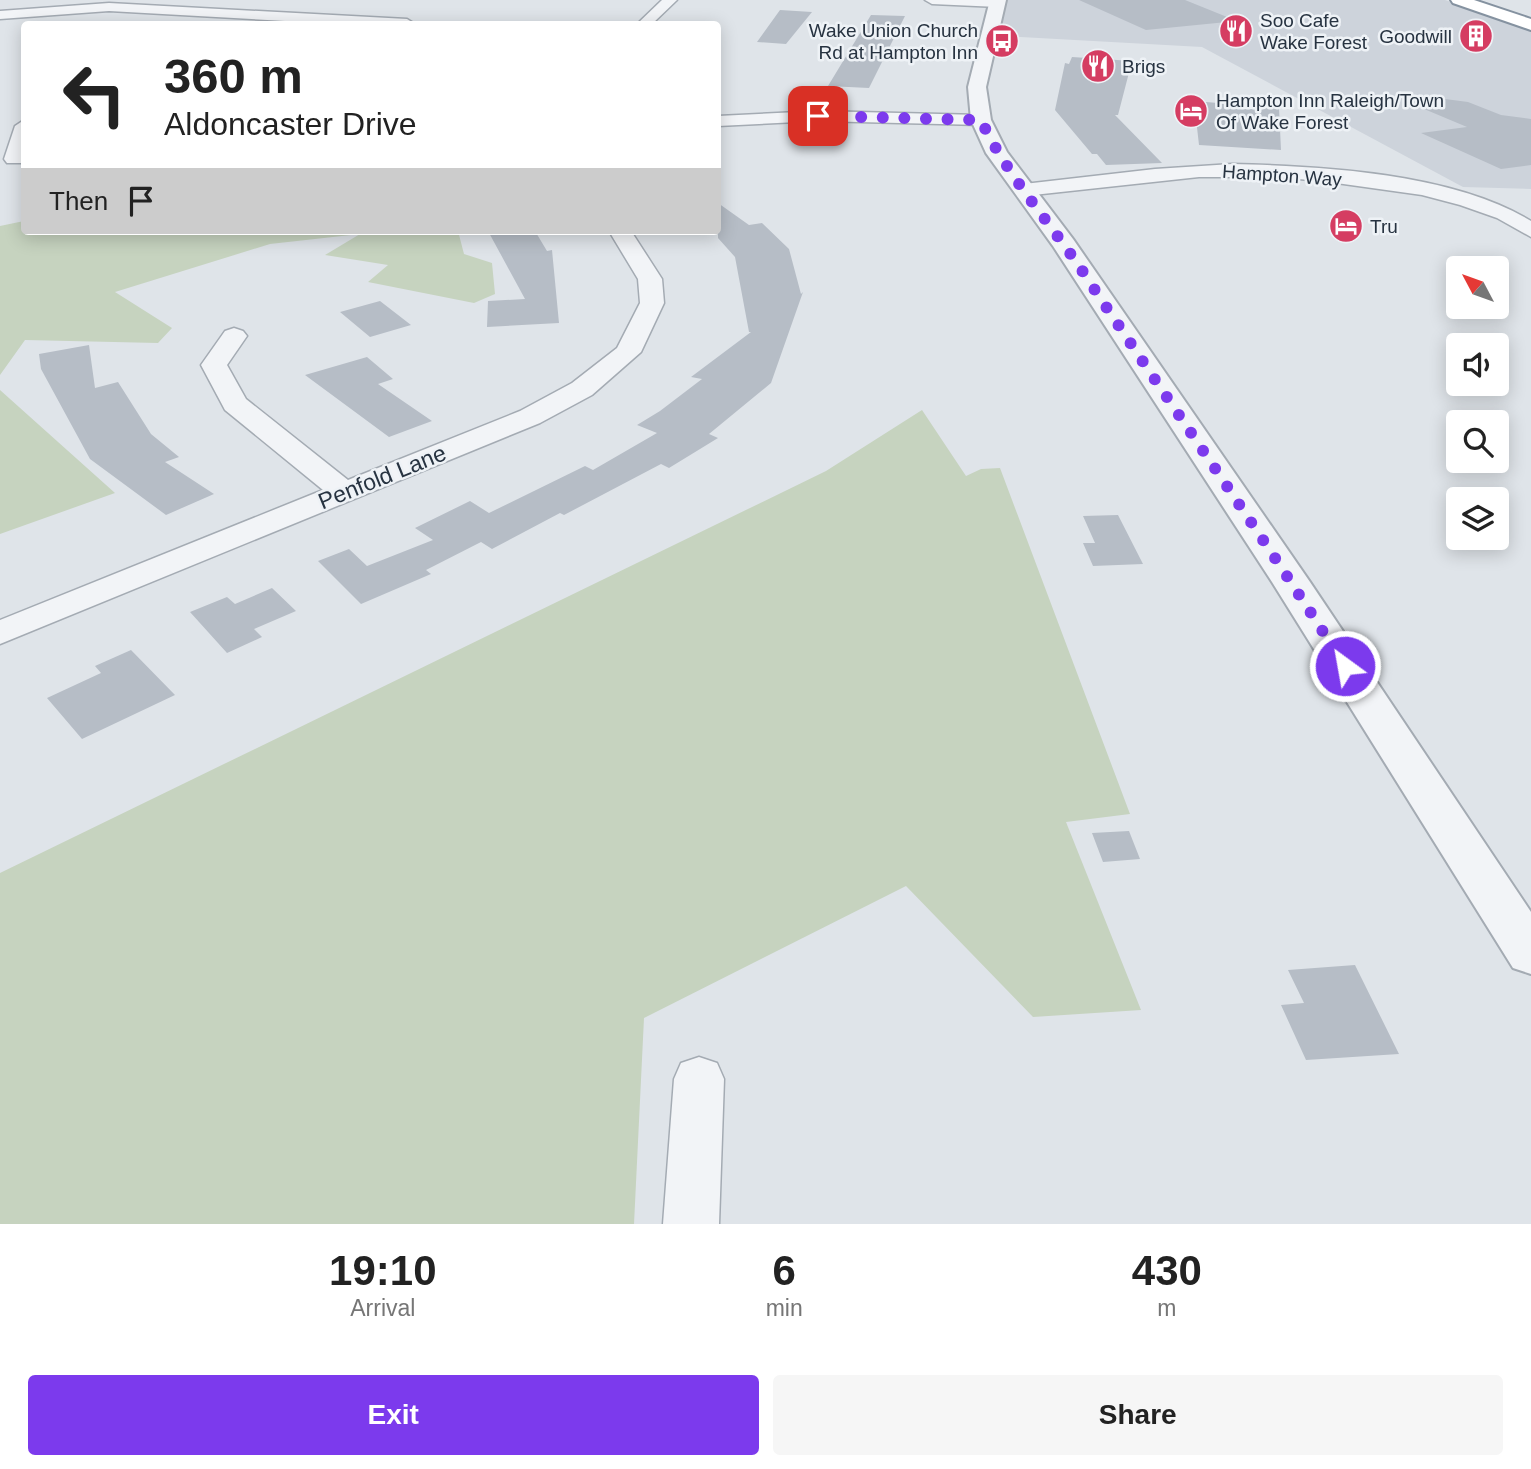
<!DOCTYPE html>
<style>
:root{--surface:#fff;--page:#f6f6f6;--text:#222;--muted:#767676;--accent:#7c3aed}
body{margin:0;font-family:Arial,sans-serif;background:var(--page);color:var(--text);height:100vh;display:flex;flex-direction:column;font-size:26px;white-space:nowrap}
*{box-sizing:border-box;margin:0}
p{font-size:23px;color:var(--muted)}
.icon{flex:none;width:38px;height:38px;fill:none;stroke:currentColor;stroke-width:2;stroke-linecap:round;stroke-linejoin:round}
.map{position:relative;height:1224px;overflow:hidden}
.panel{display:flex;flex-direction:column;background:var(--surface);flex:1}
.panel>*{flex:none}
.banner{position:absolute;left:21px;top:21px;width:700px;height:214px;border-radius:7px;box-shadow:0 4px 18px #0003;background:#fff;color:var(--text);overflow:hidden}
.needle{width:46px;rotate:311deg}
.fabs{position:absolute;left:1446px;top:256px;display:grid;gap:14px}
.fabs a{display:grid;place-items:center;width:63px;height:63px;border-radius:7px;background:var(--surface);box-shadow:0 4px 18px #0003;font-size:35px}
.pin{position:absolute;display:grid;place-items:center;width:60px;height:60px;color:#fff;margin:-30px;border-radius:14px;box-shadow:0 4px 10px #0006}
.me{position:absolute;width:77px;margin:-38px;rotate:328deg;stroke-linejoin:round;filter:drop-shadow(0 0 5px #0008)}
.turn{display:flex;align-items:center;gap:24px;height:147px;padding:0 28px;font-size:32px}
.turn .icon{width:91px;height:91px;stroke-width:2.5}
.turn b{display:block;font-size:49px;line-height:60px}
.then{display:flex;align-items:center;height:66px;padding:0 28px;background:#0003;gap:14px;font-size:26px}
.eta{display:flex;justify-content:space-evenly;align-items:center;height:119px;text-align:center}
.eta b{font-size:42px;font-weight:800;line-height:49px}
.action{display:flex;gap:14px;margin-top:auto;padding:14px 28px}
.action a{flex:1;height:80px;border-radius:7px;background:var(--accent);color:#fff;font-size:28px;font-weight:800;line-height:80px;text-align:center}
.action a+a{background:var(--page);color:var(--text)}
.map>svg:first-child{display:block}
.built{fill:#cdd3db}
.green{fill:#c6d3bf}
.building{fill:#b6bdc6}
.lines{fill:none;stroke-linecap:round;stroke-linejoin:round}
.minor-casing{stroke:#a4abb3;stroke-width:3}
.tertiary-casing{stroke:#a4abb3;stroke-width:4}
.motorway-casing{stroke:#8592a0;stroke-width:4}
.minor{fill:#f2f4f7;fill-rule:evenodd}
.tertiary{fill:#f2f4f7;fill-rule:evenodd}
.motorway{fill:#fff;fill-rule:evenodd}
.route{stroke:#7c3aed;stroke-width:12;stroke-dasharray:0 21.6}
.labels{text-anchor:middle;stroke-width:5;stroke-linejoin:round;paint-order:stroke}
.far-poi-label{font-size:19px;fill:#273341;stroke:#eef2f6;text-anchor:start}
.far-street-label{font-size:19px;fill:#273341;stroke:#eef2f6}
.street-label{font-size:23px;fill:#273341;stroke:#eef2f6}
</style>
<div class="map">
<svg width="1531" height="1224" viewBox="0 0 1531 1224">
<rect width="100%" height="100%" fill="#dfe4e9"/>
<path class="built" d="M1003 0H1445L1502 19 1531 32V189L1463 187 1202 47 1000 36Z"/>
<path class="green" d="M24 221V231H458L464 254 492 263 495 294 474 303 368 282 388 265 325 255 360 234 270 244 115 292 172 328 158 343 25 340 0 375V226Z
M0 390 115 493 0 534Z
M922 410 966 476 981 469 1000 468 1130 814 1066 822 1141 1010 1033 1017 906 886 644 1018 634 1224H0V873L826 471Z"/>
<path class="building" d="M1079 0H1185L1237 21 1146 30Z
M780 10 812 12 786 44 757 42Z
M871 15 905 16 869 88 828 86Z
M1072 57 1132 61 1118 115H1115L1162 163 1106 165 1097 154H1092L1055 110 1065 63 1069 64Z
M1407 94 1468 102 1501 115 1531 119V165L1501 169 1421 133 1467 127 1405 101Z
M1194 101 1279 108 1281 150 1199 145Z
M718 203 749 225 762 223 789 249 801 294 803 292 771 383 709 434 718 438 669 468 661 464 564 515 560 513 492 549 481 542 426 570 431 574 361 604 318 561 349 549 367 566 433 540 415 528 470 501 489 513 585 466 593 470 657 433 637 425 660 411 702 379 691 377 751 332H749L735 257 718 238Z
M488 231H535L547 251 552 250 559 323 487 327 488 301 525 299Z
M380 301 411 325 370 337 340 312Z
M89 345 95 388 118 382 151 434 179 457 165 462 214 494 166 515 90 459 41 369 39 354Z
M367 357 393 379 378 384 432 421 389 437 305 375Z
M1118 515 1143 564 1093 566 1083 543H1095L1083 516Z
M272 588 296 611 254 629 262 637 227 653 190 612 227 597 235 604Z
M131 650 175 695 82 739 47 698 101 673 95 666Z
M1129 831 1140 859 1103 862 1092 833Z
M1355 965 1399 1054 1306 1060 1281 1005 1304 1003 1288 970Z"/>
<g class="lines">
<g class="minor-casing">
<path id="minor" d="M662 0H677L652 24H637Z
M925 0H1003L1005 3 998 7 932 4Z
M109 3 407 19 415 24H338L109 11 0 19V11Z
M818 111 981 115 990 120 981 125 818 121 718 126V116Z
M24 120V159L21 163H7L4 159 15 126Z
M1232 164C1322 166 1453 173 1531 221V237L1497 218 1460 205 1422 195 1322 181 1274 177H1199L1024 196 1017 194 1014 190 1017 186 1024 184 1155 169Z
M609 231H631L662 279 664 303 641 352 592 395 540 423 0 644V620L323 490 225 410 201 365 225 331 234 328 243 331 247 336 227 365 246 399 348 480 520 411 572 383 617 348 640 303 638 279Z
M699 1057 717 1063 724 1079 719 1224H663L674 1079 681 1063Z"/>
</g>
<g class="tertiary-casing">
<path id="tertiary" d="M990 0H1006L986 87 991 120 1007 152 1073 239 1310 582 1531 912V974L1513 968 1272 582 1053 246 986 153 971 120 968 87Z"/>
</g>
<g class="motorway-casing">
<path id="motorway" d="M1451 0H1474L1531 19V30L1453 3Z"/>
</g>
<use href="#minor" class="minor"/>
<use href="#tertiary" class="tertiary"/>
<use href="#motorway" class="motorway"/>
</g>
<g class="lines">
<path class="route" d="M818 116 981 120C1006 174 1048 220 1081 269 1169 402 1260 532 1345 666"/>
</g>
<defs>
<g id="restaurant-disc" transform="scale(1.75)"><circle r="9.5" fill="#d53d62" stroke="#eef2f6"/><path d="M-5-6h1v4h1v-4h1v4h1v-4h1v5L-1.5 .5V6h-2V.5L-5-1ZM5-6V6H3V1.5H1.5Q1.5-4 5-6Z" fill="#fff"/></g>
<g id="building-disc" transform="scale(1.75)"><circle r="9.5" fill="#d53d62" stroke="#eef2f6"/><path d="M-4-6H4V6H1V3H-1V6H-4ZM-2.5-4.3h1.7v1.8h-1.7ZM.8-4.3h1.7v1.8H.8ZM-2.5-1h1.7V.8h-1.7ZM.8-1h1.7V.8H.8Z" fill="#fff"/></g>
<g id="bus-disc" transform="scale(1.75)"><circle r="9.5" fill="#d53d62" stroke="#eef2f6"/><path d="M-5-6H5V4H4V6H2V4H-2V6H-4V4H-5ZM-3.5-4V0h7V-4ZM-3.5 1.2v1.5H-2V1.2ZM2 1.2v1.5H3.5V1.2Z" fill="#fff"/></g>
<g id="hotel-disc" transform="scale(1.75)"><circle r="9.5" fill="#d53d62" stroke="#eef2f6"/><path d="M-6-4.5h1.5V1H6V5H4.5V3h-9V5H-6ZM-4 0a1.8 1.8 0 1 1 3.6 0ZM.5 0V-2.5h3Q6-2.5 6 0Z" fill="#fff"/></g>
</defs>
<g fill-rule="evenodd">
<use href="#restaurant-disc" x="1236" y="31"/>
<use href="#building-disc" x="1476" y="36"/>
<use href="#bus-disc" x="1002" y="41"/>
<use href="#restaurant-disc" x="1098" y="66"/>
<use href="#hotel-disc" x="1191" y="111"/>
<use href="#hotel-disc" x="1346" y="226"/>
</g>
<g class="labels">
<g class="far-poi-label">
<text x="1260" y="27">Soo Cafe<tspan x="1260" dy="22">Wake Forest</tspan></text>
<text x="978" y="37" text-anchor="end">Wake Union Church<tspan x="978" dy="22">Rd at Hampton Inn</tspan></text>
<text x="1452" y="43" text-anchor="end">Goodwill</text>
<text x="1122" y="73">Brigs</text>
<text x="1216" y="107">Hampton Inn Raleigh/Town<tspan x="1216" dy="22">Of Wake Forest</tspan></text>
<text x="1370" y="233">Tru</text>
</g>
<g class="far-street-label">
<text transform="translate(1282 175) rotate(4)" y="7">Hampton Way</text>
</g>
<g class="street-label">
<text transform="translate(382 477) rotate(-22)" y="8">Penfold Lane</text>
</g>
</g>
</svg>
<div class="fabs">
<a><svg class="needle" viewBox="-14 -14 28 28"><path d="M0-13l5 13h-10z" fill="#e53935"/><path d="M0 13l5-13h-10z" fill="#767676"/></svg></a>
<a><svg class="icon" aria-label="sound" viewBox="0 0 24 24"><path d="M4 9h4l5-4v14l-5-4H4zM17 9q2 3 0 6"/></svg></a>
<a><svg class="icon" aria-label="search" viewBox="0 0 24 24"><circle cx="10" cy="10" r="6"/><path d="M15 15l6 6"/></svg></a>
<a><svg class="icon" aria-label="layers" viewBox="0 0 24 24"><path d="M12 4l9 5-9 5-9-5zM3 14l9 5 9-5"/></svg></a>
</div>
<div class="pin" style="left:818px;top:116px;background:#d93025"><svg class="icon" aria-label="arrive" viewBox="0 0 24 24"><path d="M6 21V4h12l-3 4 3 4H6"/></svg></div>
<svg class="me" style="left:1345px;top:666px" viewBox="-20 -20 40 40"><circle r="17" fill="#7c3aed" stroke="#fff" stroke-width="3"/><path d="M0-11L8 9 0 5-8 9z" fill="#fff"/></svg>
<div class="banner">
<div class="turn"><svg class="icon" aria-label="left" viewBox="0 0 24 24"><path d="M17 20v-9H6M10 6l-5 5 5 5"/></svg><div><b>360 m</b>Aldoncaster Drive</div></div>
<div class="then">Then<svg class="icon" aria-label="arrive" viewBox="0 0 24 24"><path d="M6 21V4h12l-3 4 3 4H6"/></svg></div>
</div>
</div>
<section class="panel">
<div class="eta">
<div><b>19:10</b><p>Arrival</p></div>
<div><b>6</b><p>min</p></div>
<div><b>430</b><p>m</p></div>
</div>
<div class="action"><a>Exit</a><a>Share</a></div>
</section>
